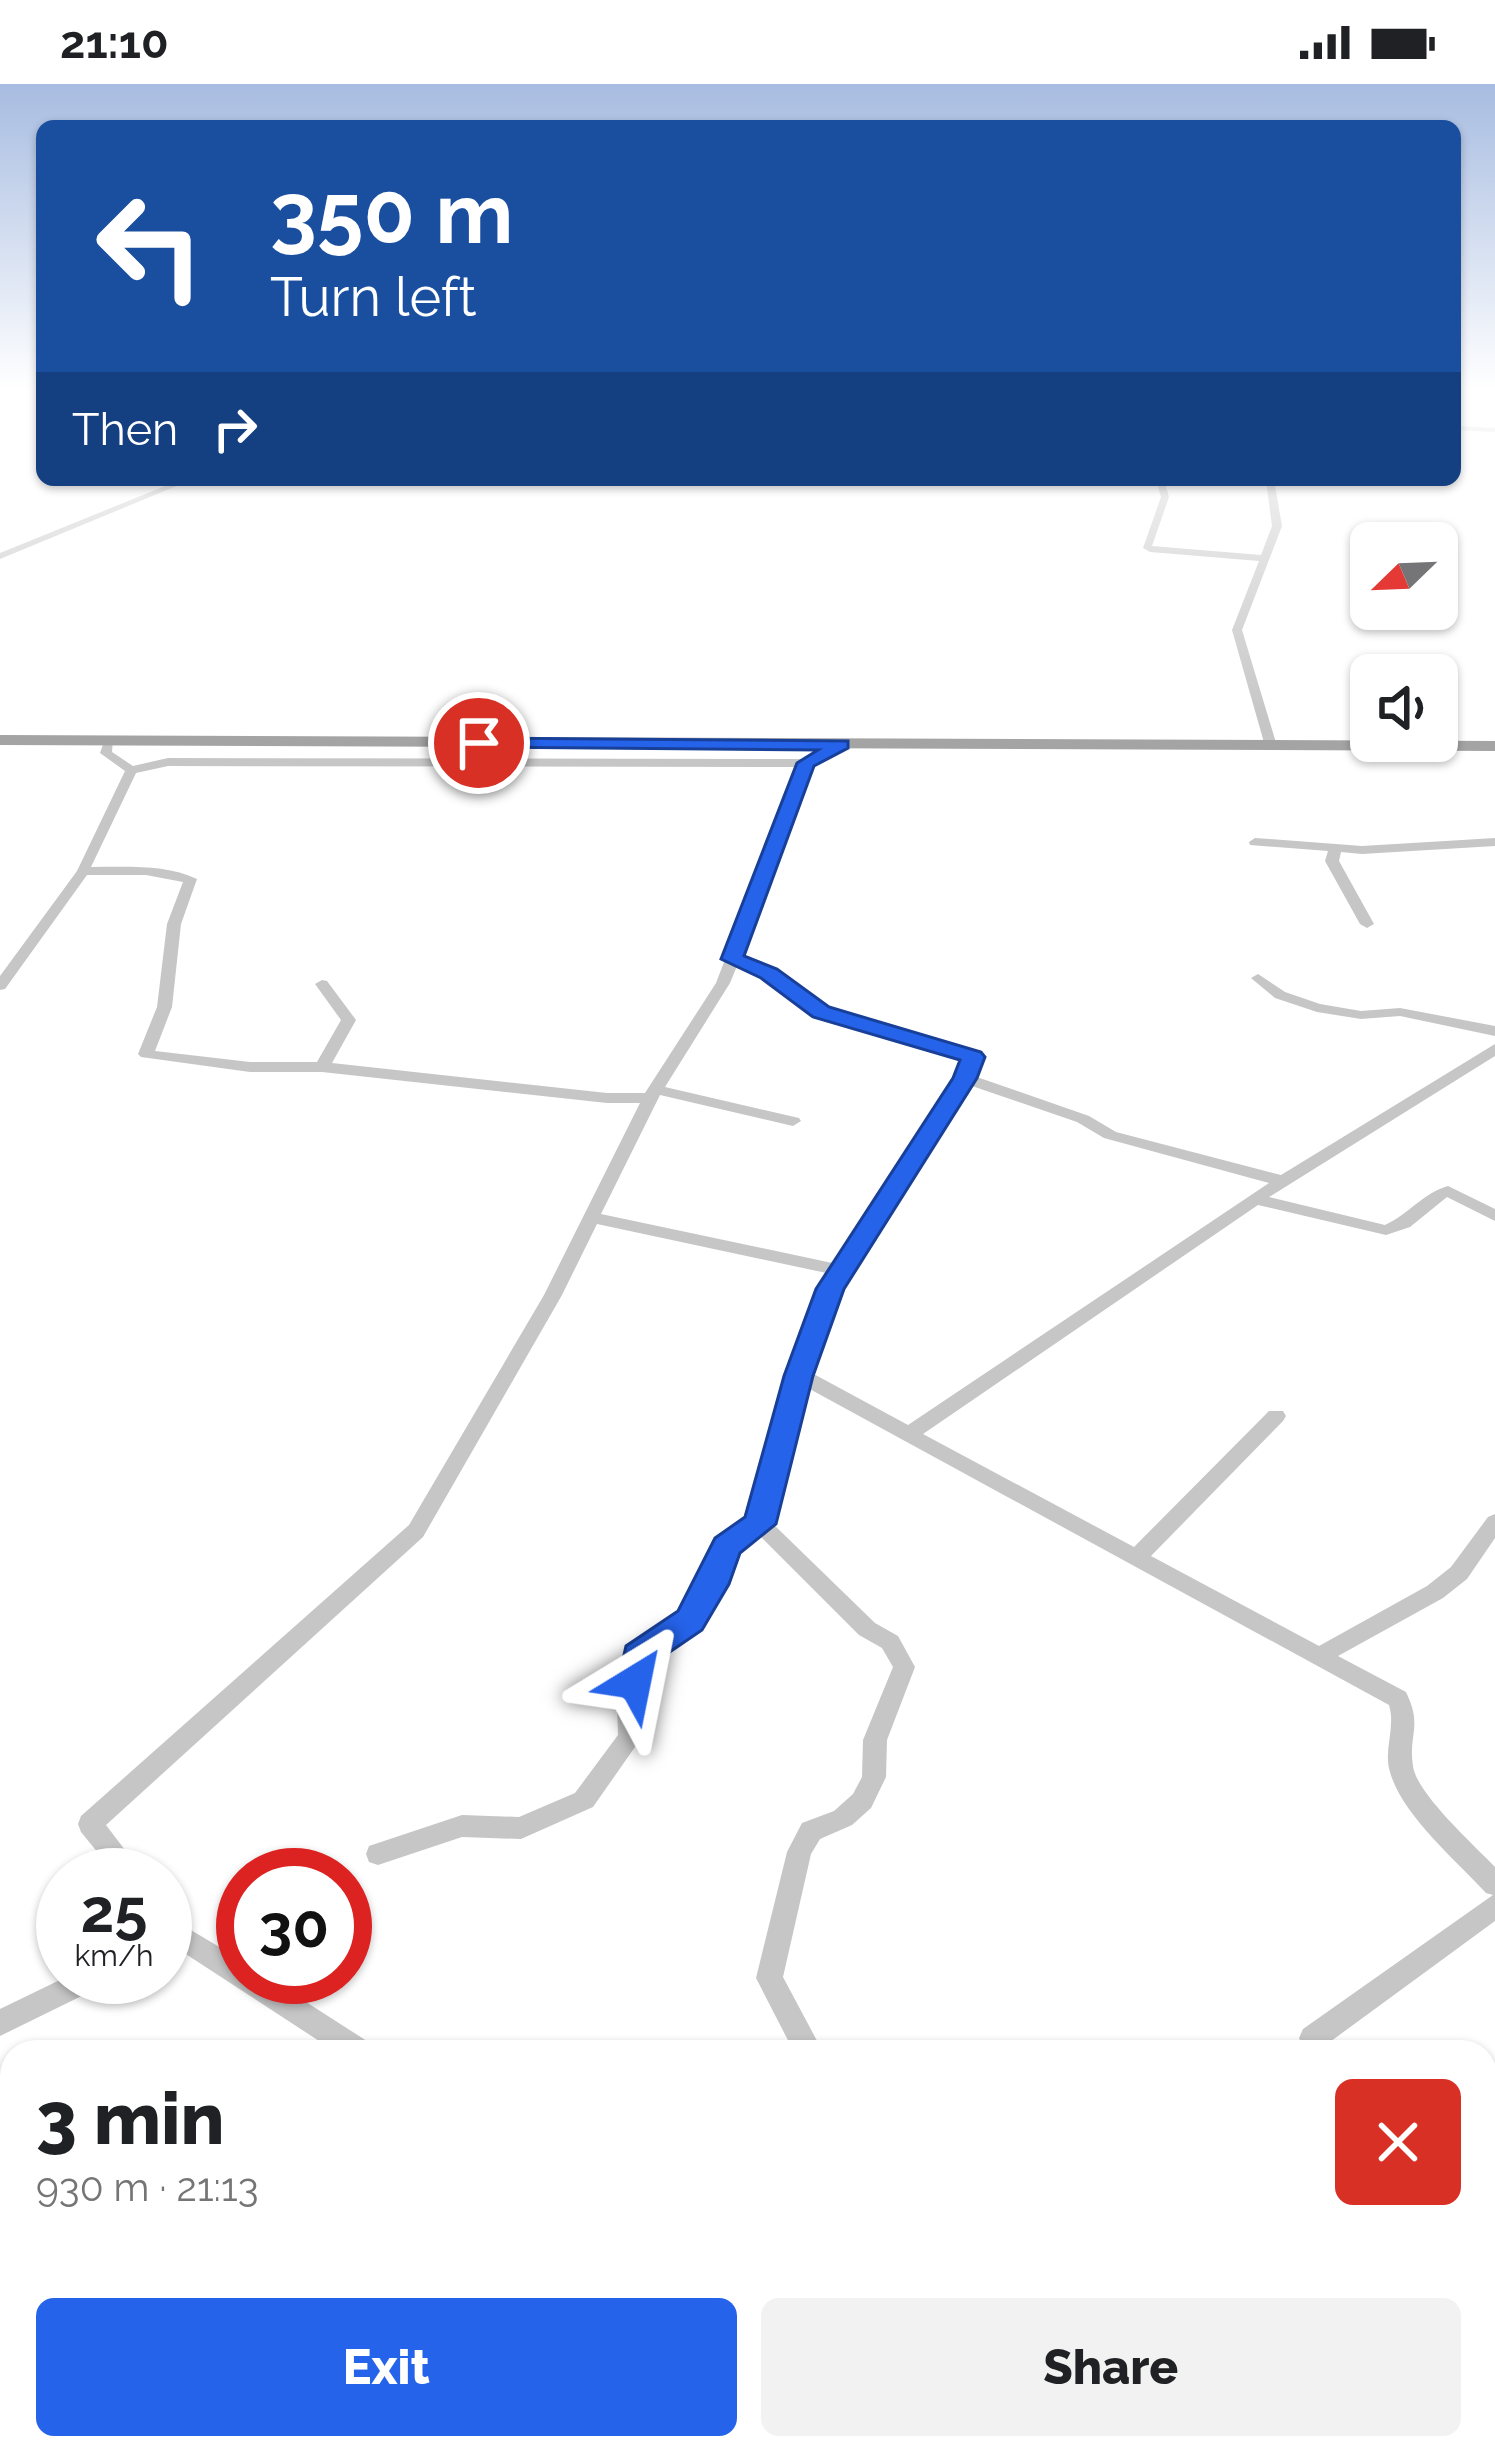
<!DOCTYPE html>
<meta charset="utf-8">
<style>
:root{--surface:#fff;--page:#f2f2f2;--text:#202124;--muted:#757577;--accent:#2563eb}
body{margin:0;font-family:Raleway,sans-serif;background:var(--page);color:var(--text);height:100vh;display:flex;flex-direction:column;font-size:45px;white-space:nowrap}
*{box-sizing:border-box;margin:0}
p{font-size:39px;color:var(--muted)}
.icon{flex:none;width:66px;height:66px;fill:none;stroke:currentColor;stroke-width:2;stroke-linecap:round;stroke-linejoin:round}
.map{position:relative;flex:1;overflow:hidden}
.drawer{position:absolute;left:0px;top:1956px;width:1497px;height:420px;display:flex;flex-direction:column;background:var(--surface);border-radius:36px 36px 0 0;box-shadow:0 3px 9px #0004}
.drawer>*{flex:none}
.guide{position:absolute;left:36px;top:36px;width:1425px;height:366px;border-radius:18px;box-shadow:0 3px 9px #0004;background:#1a4fa0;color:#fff;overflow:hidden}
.needle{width:78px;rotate:247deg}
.tools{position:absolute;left:1350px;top:438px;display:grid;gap:24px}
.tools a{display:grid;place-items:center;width:108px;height:108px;border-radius:18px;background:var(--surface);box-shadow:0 3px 9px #0004;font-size:60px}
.speed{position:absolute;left:36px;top:1764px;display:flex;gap:24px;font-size:60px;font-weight:700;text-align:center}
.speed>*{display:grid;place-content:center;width:156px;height:156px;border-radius:50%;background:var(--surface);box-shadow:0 3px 9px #0004;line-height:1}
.speed small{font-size:30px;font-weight:400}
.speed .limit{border:18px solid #d22;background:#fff;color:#111}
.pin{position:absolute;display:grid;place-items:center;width:102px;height:102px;color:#fff;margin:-51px;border:6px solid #fff;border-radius:50%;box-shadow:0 3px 12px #0007}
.me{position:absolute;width:132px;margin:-66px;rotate:35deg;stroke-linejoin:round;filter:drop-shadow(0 0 9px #0008)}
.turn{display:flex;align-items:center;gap:42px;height:252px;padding:0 36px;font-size:54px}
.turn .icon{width:156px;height:156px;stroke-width:2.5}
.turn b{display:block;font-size:84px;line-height:102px}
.then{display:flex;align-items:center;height:114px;padding:0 36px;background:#0003;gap:24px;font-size:45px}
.round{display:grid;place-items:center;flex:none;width:126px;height:126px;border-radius:18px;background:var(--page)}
.headline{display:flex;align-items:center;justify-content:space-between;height:204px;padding:0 36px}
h1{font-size:72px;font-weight:800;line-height:90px}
.action{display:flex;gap:24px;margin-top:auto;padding:24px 36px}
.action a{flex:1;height:138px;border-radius:18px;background:var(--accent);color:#fff;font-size:48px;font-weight:800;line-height:138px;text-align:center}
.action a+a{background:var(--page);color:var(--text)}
.status{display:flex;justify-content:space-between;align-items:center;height:84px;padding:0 60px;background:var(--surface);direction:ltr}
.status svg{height:33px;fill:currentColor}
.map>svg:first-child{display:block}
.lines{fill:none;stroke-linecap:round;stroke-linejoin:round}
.street{fill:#c6c6c6;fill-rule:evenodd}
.primary{fill:#a4a4a4;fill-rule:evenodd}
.route{fill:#2563eb;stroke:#184099;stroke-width:3}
</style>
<div class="status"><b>21:10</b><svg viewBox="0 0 49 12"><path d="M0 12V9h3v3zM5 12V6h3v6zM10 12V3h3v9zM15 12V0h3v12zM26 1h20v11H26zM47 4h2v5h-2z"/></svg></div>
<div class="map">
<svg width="1495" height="2376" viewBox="0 0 1495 2376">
<rect width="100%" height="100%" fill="#fff"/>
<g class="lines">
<path class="street" d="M1455 342 1495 344V348L1455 346Z
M180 396H191L0 475V469Z
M1156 396H1164L1169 413 1152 462 1261 471 1272 442 1266 396H1274L1282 442 1242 546 1277 662 1275 664 1265 662 1232 546 1259 477 1150 468 1143 464 1161 413Z
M105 655H113L112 668 133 682 168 674 804 675 838 658H846V662L811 681 740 873 774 886 826 925 978 970 981 973 974 992 1089 1032 1116 1048 1281 1091 1495 960V972L1269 1113 1385 1141C1409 1130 1423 1109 1448 1102L1495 1125V1137L1447 1113 1410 1143 1386 1151 1258 1121 923 1350 1134 1463 1269 1327H1283L1286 1332 1283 1337 1151 1472 1319 1562 1427 1502 1451 1483 1488 1433 1495 1430V1454L1467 1495 1443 1514 1338 1572 1406 1608C1423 1643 1408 1650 1413 1682 1416 1709 1475 1762 1495 1783V1837L1323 1963 1313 1967 1303 1963 1299 1954 1303 1945 1493 1811 1486 1809C1456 1776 1402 1731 1390 1688 1383 1666 1396 1644 1389 1621L806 1303 771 1438 875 1539 898 1552 915 1583 887 1656 886 1693 871 1724 852 1741 820 1755 811 1770 783 1893 823 1968H794L756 1894 787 1768 802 1739 834 1727 853 1710 862 1693 863 1656 893 1583 882 1564 859 1551 759 1451 736 1467 724 1500 698 1543 649 1576 641 1622 642 1653 593 1723 521 1755 462 1753 378 1781 369 1778 366 1770 369 1762 462 1731 519 1733 575 1709 618 1651 617 1622 630 1565 682 1531 703 1498 719 1456 751 1436 789 1291 821 1205 831 1190 597 1140 562 1211 423 1453 106 1741 144 1791H116L81 1748 78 1740 81 1732 409 1441 544 1211 640 1019H607L322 988H250L141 973 138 970 157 923 167 840 183 798 146 791H87L5 905 0 906V892L77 787 125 687 100 669ZM168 682 799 683 716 899 645 1009H607L332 979 356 936 327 897 322 896 315 900 341 936 317 978H250L155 967 172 923 181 840 197 795C166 780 126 783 91 783L136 689ZM737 882 764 892 816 931 964 975 957 994 837 1180 601 1130 660 1011 793 1042 801 1037 799 1034 665 1003 730 899ZM969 1001 1077 1038 1104 1054 1269 1099 908 1341 810 1288 839 1205Z
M1255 754 1362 762 1495 754V762L1362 770 1341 768 1339 777 1374 840 1367 844 1360 840 1325 777 1328 767 1250 761 1249 758Z
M1258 890 1285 908 1320 920 1361 927 1400 924 1495 942V952L1400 932 1361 935 1317 928 1275 914 1251 894Z
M179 1839 243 1877V1893H267L370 1959 374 1968H336L178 1865 165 1870V1845Z
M66 1893H106L102 1902 0 1952V1925Z
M755 2364H787L788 2376H756Z"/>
<path class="primary" d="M0 651 1495 657V667L0 661Z"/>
</g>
<linearGradient id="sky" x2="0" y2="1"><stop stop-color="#a7bce1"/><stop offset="0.48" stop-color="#fff"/><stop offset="1" stop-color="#fff" stop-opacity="0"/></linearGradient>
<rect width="1495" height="634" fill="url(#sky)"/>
<path class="route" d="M479 654 848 657V664L814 682 744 872 777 885 829 923 981 968 985 973 977 994 844 1205 813 1292 776 1440 740 1469 729 1500 702 1546 655 1578 648 1608 635 1612 623 1608 618 1598 626 1562 678 1527 715 1454 745 1433 784 1292 816 1205 953 994 960 976 813 933 761 894 721 875 797 679 818 666 473 663V655Z"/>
</svg>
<div class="tools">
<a><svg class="needle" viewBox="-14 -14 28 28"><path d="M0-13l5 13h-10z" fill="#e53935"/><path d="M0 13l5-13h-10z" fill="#757577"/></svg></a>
<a><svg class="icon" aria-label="sound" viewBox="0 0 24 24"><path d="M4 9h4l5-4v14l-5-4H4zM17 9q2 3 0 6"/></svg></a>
</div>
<div class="speed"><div>25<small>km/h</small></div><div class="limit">30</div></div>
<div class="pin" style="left:479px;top:659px;background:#d93025"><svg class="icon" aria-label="arrive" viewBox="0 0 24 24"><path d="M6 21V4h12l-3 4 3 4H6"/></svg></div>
<svg class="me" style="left:635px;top:1598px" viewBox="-20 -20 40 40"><path d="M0-17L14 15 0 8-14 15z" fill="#2563eb" stroke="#fff" stroke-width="4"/></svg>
<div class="guide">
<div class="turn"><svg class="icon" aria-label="left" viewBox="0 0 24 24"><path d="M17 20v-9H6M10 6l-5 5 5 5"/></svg><div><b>350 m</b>Turn left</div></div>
<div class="then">Then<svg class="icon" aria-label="right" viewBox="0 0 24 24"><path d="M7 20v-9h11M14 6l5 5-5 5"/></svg></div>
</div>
<section class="drawer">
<div class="headline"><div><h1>3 min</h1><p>930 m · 21:13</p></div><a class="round" style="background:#d93025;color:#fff"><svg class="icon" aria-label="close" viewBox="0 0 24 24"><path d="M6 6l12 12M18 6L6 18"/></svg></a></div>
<div class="action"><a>Exit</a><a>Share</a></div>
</section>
</div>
